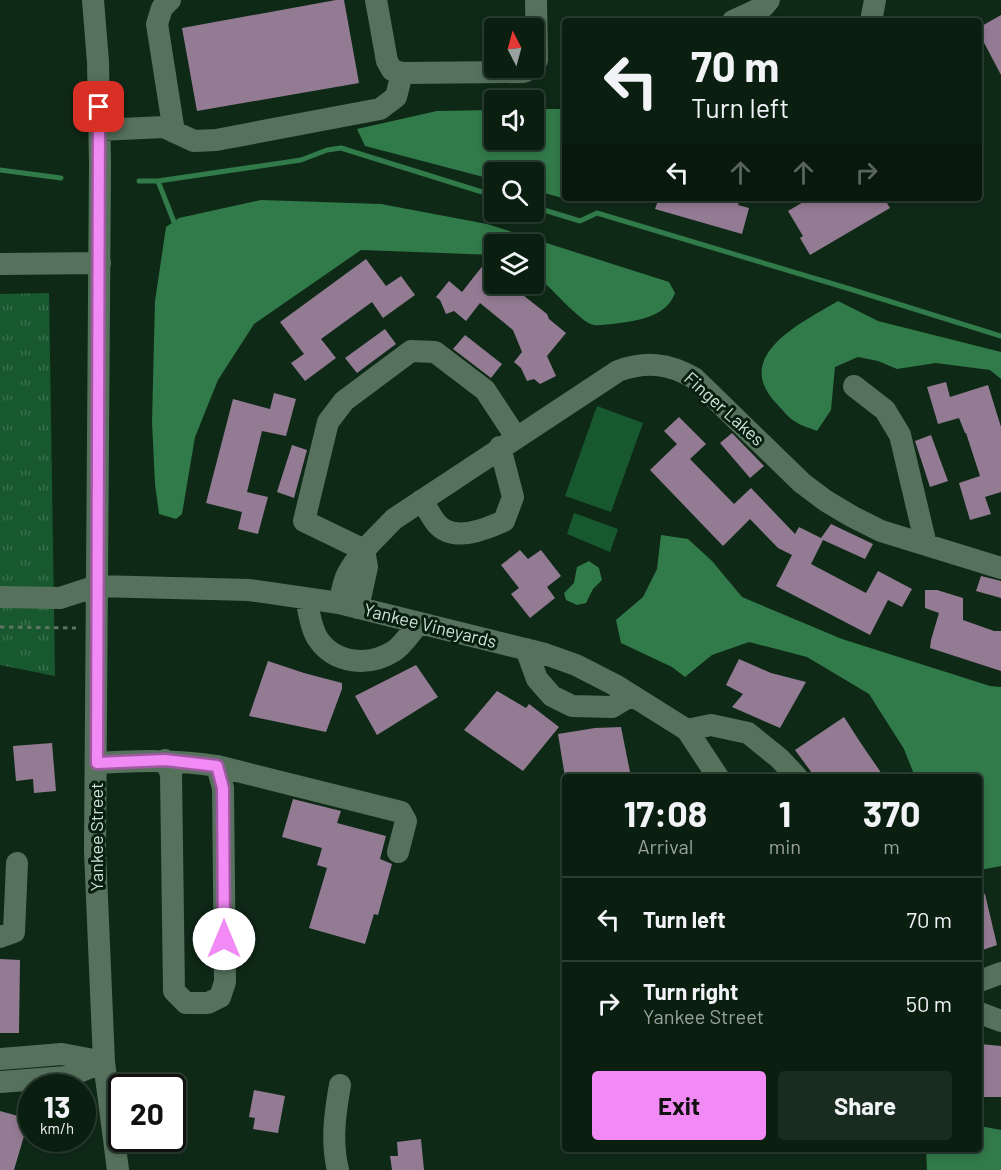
<!DOCTYPE html>
<style>
:root{--surface:#0b1f11;--page:#192c1f;--text:#f1f3f6;--muted:#9aa29f;--line:#2b3d31;--accent:#f18af4}
body{margin:0;font-family:Barlow,sans-serif;background:var(--page);color:var(--text);height:100vh;display:flex;flex-direction:column;font-size:22px;white-space:nowrap}
*{box-sizing:border-box;margin:0}
p{font-size:20px;color:var(--muted)}
.icon{flex:none;width:33px;height:33px;fill:none;stroke:currentColor;stroke-width:2;stroke-linecap:round;stroke-linejoin:round}
.map{position:relative;flex:1;overflow:hidden}
.details{position:absolute;left:562px;top:774px;width:420px;height:378px;display:flex;flex-direction:column;background:var(--surface);border-radius:6px;box-shadow:0 3px 9px #0003,0 0 0 2px var(--line)}
.details>*{flex:none}
.banner{position:absolute;left:562px;top:18px;width:420px;height:183px;border-radius:6px;box-shadow:0 3px 9px #0003,0 0 0 2px var(--line);background:#0b1f11;color:var(--text);overflow:hidden}
.needle{width:39px;rotate:354deg}
.buttons{position:absolute;left:484px;top:18px;display:grid;gap:12px}
.buttons a{display:grid;place-items:center;width:60px;height:60px;border-radius:6px;background:var(--surface);box-shadow:0 3px 9px #0003,0 0 0 2px var(--line);font-size:30px}
.speed{position:absolute;left:18px;top:1074px;display:flex;gap:12px;font-size:30px;font-weight:700;text-align:center}
.speed>*{display:grid;place-content:center;width:78px;height:78px;border-radius:50%;background:var(--surface);box-shadow:0 3px 9px #0003,0 0 0 2px var(--line);line-height:1}
.speed small{font-size:15px;font-weight:400}
.speed .limit{border:3px solid #111;border-radius:9px;background:#fff;color:#111}
.pin{position:absolute;display:grid;place-items:center;width:51px;height:51px;color:#fff;margin:-26px;border-radius:12px;box-shadow:0 3px 9px #0006}
.me{position:absolute;width:66px;margin:-33px;rotate:0deg;stroke-linejoin:round;filter:drop-shadow(0 0 4px #0008)}
.turn{display:flex;align-items:center;gap:21px;height:126px;padding:0 30px;font-size:27px}
.turn .icon{width:78px;height:78px;stroke-width:2.5}
.turn b{display:block;font-size:42px;line-height:51px}
.lanes{display:flex;align-items:center;height:57px;padding:0 30px;background:#0003;justify-content:center;gap:30px;direction:ltr}
.lanes .off{opacity:.35}
.eta{display:flex;justify-content:space-evenly;align-items:center;height:102px;text-align:center}
.eta b{font-size:36px;font-weight:700;line-height:42px}
.button{display:flex;gap:12px;margin-top:auto;padding:12px 30px}
.button a{flex:1;height:69px;border-radius:6px;background:var(--accent);color:#111;font-size:24px;font-weight:700;line-height:69px;text-align:center}
.button a+a{background:var(--page);color:var(--text)}
ul{padding:0;list-style:none}
li{display:flex;align-items:center;gap:18px;height:84px;padding:0 30px;border-top:2px solid var(--line)}
li div{flex:1}
li b{display:block;font-size:22px}
li em{font-style:normal}
.map>svg:first-child{display:block}
.park{fill:url(#park-tufts)}
.pitch{fill:#17582f}
.water{fill:#317a49}
.lines{fill:none;stroke-linecap:round;stroke-linejoin:round}
.stream{stroke:#317a49;stroke-width:5}
.building{fill:#937b93}
.path{stroke:#5d7363;stroke-width:3;stroke-dasharray:4.5 4.5;stroke-linecap:butt}
.minor{stroke:#56725d;stroke-width:22}
.route-casing{stroke:#9d5a9f;stroke-width:15}
.route{stroke:#f18af4;stroke-width:10}
.labels{text-anchor:middle;stroke-width:6;stroke-linejoin:round;paint-order:stroke}
.street-label{font-size:18px;fill:#d1e1d5;stroke:#061f0e}
</style>
<div class="map">
<svg width="1001" height="1170" viewBox="0 0 1001 1170">
<defs>
<pattern id="park-tufts" width="24" height="20" patternUnits="userSpaceOnUse" patternTransform="scale(1.5)"><rect width="24" height="20" fill="#17582f"/><path d="M3 7l-1-3M5 7V3M7 7l1-3M15 17l-1-3M17 17v-4M19 17l1-3" fill="none" stroke="#38704c"/></pattern>
</defs>
<rect width="100%" height="100%" fill="#0f2917"/>
<path class="park" d="M49 293 55 676 0 665V294Z"/>
<path class="pitch" d="M597 406 643 423 611 512 565 496Z
M574 513 618 529 610 552 567 534Z"/>
<path class="water" d="M534 109H565L566 198H573V201L534 190V172H495V180L365 146 357 129 437 111 495 110V140H534Z
M261 200 381 204 487 224 669 282 675 293C666 318 635 321 612 324 607 324 599 326 594 325 580 323 549 284 534 274V244H495V255L361 250 254 324 218 380 195 437 182 514 176 519 159 514 155 484 152 422 155 301 166 227 179 218Z
M838 301 878 321 1001 352V379L990 370 936 363 897 369 878 361 858 357 835 367 831 410 817 431C811 428 801 426 796 422 788 418 782 409 776 403 731 355 803 322 838 301Z
M661 535 688 539 712 561 742 597 842 639 990 686 1001 687V866L980 870V777H915L904 749 869 694 807 657 749 642 712 655 685 677 672 667 621 643 616 620 643 597 657 569Z
M589 561 599 568 602 580 593 589 586 603 577 605 566 600 564 593 574 583 577 567Z
M980 1126 1001 1130V1170H927L926 1149H980Z"/>
<g class="lines">
<path class="stream" d="M0 170 61 178
M139 181H158L301 160 327 150 341 148 495 196
M158 181 174 222
M534 207 580 221 597 213 850 289 1001 336"/>
</g>
<path class="building" d="M336 0H344L359 83 197 111 182 28Z
M1001 15V75L980 35V27Z
M659 198H740L738 205 749 208 742 234 655 209Z
M810 198H884L890 208 810 255 800 238 803 236 788 211Z
M366 259 386 286 401 276 415 295 383 318 372 302 321 339 336 358 305 381 291 363 304 354 280 322Z
M484 264 495 273V284H509L547 314 549 319 566 333 547 356 556 376 540 384 534 379 527 381 521 368 514 362 522 352 513 330 480 303 466 321 454 311 446 314 440 300 436 297 449 281 462 292Z
M385 329 396 344 357 373 345 358Z
M465 335 502 364 491 378 453 349Z
M946 382 950 397 988 385 1001 427V492L985 497 991 514 970 520 959 483 980 476 966 433H965L959 418 938 424 927 387Z
M274 393 296 399 286 436 262 431 247 492 268 497 258 534 238 529 242 512 206 503 233 399 270 409Z
M679 417 706 444 690 459 734 504 751 488 795 534 799 527 821 538 831 524 873 544 865 559 823 540 811 564 866 593 878 571 912 589 902 607 888 600 870 635 776 586 792 555 778 548 750 519 723 546 650 470 677 444 664 431Z
M732 433 764 466 750 478 720 443Z
M931 435 948 481 930 487 915 441Z
M292 445 307 450 294 498 277 492Z
M520 550 528 559 541 550 561 576 547 587 555 598 530 618 511 594 519 588 501 565Z
M981 576 1001 581V598L976 591Z
M925 590H937L963 598V620L994 631H1001V671L930 648 931 640 939 613 925 608Z
M739 659 771 673 806 682 780 728 732 707 743 694 726 685Z
M268 661 304 673 342 683V689L326 732 249 716Z
M416 665 438 697 377 735 355 696Z
M497 691 526 708 529 704 559 727 523 771 464 730Z
M844 717 860 742 884 777H815L795 750Z
M621 727 631 777H565L558 734 595 728Z
M52 743 56 791 34 793 33 779 16 781 13 746Z
M293 799 341 811 337 823 386 836 380 859 392 864 378 915 374 914 365 944 309 928 327 868 317 865 322 848 282 837Z
M985 894 997 945 980 951V895Z
M0 959 20 960 19 1033H0Z
M980 1044 1001 1046V1097H980Z
M254 1090 285 1096 278 1133 253 1129 255 1118 249 1117Z
M0 1111 29 1119 14 1170H0Z
M421 1139 424 1170H392L390 1156H398L397 1142Z"/>
<g class="lines">
<path class="path" d="M0 627 76 628"/>
<path class="minor" d="M93 0 98 62 100 163 95 851 104 1062 118 1170
M170 0 162 8 157 24 174 132
M376 0 387 61 392 70 402 73 524 72 532 68
M733 21 763 7 769 0
M871 21 875 0
M534 65 537 60 536 0
M100 130 164 127 194 141 216 140 380 109 396 97 402 73
M0 264 100 263
M854 386 885 410 900 435 926 545
M422 500C427 508 431 517 437 524 454 543 486 529 504 521L513 497 500 447
M364 550 304 521 328 422 344 401 411 351 435 352 485 390 516 437
M0 597 60 598 97 586 249 590 339 603 545 654 576 665 617 686 687 730 718 777
M306 599C309 611 311 629 318 639 335 664 369 667 394 651 403 645 411 632 419 623
M339 603C342 594 343 583 347 575 358 553 378 536 394 519L618 371C646 361 668 363 694 378L802 483 826 501 853 517 881 531 1001 568
M358 608 367 567 364 550
M526 649 537 679 552 696 572 706 612 707 630 696
M687 730 711 725 748 733 779 758 797 777
M165 760 171 774 174 991 186 1003H208L220 997 225 982 223 788 217 766
M97 763C137 761 176 759 217 766L401 812 406 821 398 852
M0 937 14 932 17 863
M980 981 1001 973
M980 1013 1001 1021
M0 1059 62 1054 104 1062
M0 1082 66 1077 104 1062
M338 1170C331 1142 335 1113 340 1085"/>
</g>
<g class="lines">
<g class="route-casing">
<path id="route" d="M99 107 97 763 165 760 217 766 223 788 224 939"/>
</g>
<use href="#route" class="route"/>
</g>
<g class="labels">
<g class="street-label">
<text transform="translate(724 409) rotate(42)" y="6">Finger Lakes</text>
<text transform="translate(430 626) rotate(14)" y="6">Yankee Vineyards</text>
<text transform="translate(97 837) rotate(-90)" y="6">Yankee Street</text>
</g>
</g>
</svg>
<div class="buttons">
<a><svg class="needle" viewBox="-14 -14 28 28"><path d="M0-13l5 13h-10z" fill="#e53935"/><path d="M0 13l5-13h-10z" fill="#9aa29f"/></svg></a>
<a><svg class="icon" aria-label="sound" viewBox="0 0 24 24"><path d="M4 9h4l5-4v14l-5-4H4zM17 9q2 3 0 6"/></svg></a>
<a><svg class="icon" aria-label="search" viewBox="0 0 24 24"><circle cx="10" cy="10" r="6"/><path d="M15 15l6 6"/></svg></a>
<a><svg class="icon" aria-label="layers" viewBox="0 0 24 24"><path d="M12 4l9 5-9 5-9-5zM3 14l9 5 9-5"/></svg></a>
</div>
<div class="speed"><div>13<small>km/h</small></div><div class="limit">20</div></div>
<div class="pin" style="left:99px;top:107px;background:#d93025"><svg class="icon" aria-label="arrive" viewBox="0 0 24 24"><path d="M6 21V4h12l-3 4 3 4H6"/></svg></div>
<svg class="me" style="left:224px;top:939px" viewBox="-20 -20 40 40"><circle r="19" fill="#fff"/><path d="M0-13L10 11 0 6-10 11z" fill="#f18af4"/></svg>
<div class="banner">
<div class="turn"><svg class="icon" aria-label="left" viewBox="0 0 24 24"><path d="M17 20v-9H6M10 6l-5 5 5 5"/></svg><div><b>70 m</b>Turn left</div></div>
<div class="lanes"><svg class="icon" aria-label="left" viewBox="0 0 24 24"><path d="M17 20v-9H6M10 6l-5 5 5 5"/></svg><svg class="icon off" aria-label="ahead" viewBox="0 0 24 24"><path d="M12 20V5M6 11l6-6 6 6"/></svg><svg class="icon off" aria-label="ahead" viewBox="0 0 24 24"><path d="M12 20V5M6 11l6-6 6 6"/></svg><svg class="icon off" aria-label="right" viewBox="0 0 24 24"><path d="M7 20v-9h11M14 6l5 5-5 5"/></svg></div>
</div>
<section class="details">
<div class="eta">
<div><b>17:08</b><p>Arrival</p></div>
<div><b>1</b><p>min</p></div>
<div><b>370</b><p>m</p></div>
</div>
<ul>
<li><svg class="icon" aria-label="left" viewBox="0 0 24 24"><path d="M17 20v-9H6M10 6l-5 5 5 5"/></svg><div><b>Turn left</b></div><em>70 m</em></li>
<li><svg class="icon" aria-label="right" viewBox="0 0 24 24"><path d="M7 20v-9h11M14 6l5 5-5 5"/></svg><div><b>Turn right</b><p>Yankee Street</p></div><em>50 m</em></li>
</ul>
<div class="button"><a>Exit</a><a>Share</a></div>
</section>
</div>
